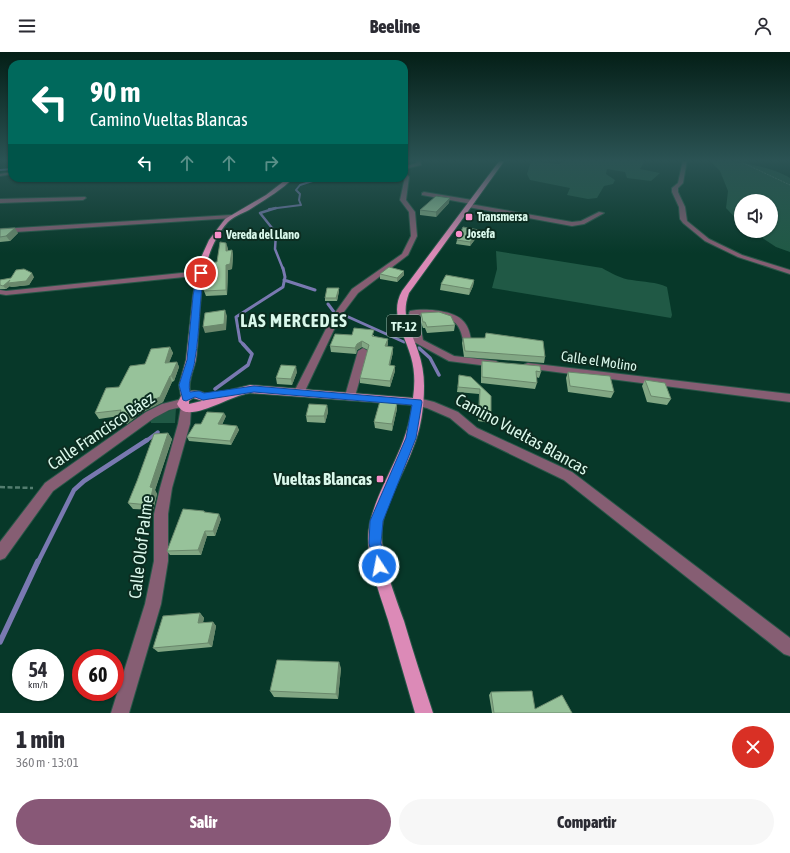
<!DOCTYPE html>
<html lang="es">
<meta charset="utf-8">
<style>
:root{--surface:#fff;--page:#f7f7f7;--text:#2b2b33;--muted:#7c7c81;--accent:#885877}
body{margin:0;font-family:"Asap Condensed",sans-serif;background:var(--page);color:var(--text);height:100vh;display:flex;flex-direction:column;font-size:15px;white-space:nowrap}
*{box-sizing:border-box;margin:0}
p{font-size:13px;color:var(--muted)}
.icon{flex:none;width:22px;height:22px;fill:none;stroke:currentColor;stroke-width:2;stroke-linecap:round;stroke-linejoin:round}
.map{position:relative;height:661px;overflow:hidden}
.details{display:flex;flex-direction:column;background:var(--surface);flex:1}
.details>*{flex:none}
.hud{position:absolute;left:8px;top:8px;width:400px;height:122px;border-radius:12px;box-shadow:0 1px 3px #0004;background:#00695c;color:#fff;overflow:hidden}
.fabs{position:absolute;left:734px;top:142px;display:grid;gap:8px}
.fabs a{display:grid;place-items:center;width:44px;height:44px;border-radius:50%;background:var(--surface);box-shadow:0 1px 3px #0004;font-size:20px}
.speed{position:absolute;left:12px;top:597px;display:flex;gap:8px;font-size:20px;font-weight:700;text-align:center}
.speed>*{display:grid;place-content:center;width:52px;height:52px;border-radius:50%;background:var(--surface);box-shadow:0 1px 3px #0004;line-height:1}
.speed small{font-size:10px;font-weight:400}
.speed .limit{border:6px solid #d22;background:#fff;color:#111}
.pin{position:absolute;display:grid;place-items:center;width:34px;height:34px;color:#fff;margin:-17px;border:2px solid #fff;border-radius:50%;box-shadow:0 1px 4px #0007}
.me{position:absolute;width:44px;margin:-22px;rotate:349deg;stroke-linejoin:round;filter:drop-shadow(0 0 3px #0008)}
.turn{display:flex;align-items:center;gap:14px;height:84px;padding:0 16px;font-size:18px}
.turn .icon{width:52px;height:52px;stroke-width:2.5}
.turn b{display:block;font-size:28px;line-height:34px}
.lanes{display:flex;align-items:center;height:38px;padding:0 16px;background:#0003;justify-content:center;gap:20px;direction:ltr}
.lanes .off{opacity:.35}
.round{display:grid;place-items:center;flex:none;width:42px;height:42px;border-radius:21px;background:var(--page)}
.headline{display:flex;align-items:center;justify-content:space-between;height:68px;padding:0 16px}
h1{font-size:24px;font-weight:800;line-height:30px}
.cta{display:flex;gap:8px;margin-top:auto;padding:8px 16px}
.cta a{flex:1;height:46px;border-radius:24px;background:var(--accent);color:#fff;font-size:16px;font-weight:800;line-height:46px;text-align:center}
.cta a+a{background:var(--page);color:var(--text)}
header{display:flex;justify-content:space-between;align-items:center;height:52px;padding:0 16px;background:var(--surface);font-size:18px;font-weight:800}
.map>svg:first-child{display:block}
.green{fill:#205945}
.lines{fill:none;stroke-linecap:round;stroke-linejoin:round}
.stream-far5{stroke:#7979b1;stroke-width:2}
.stream-far4{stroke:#7979b1;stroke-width:2.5}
.stream-far3{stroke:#7979b1;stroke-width:3}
.stream-far2{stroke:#7979b1;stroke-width:3.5}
.stream-far1{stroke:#7979b1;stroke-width:4.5}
.stream{stroke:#7979b1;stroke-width:5.5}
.minor-casing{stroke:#295748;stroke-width:2}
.major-casing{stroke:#295748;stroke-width:2}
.path-far1{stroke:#537d6f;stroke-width:1;stroke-dasharray:2 1;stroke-linecap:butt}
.path{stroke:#537d6f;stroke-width:2.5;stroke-dasharray:5 2.5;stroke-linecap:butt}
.minor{fill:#865e73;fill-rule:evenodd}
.major{fill:#dc8ab7;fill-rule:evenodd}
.wall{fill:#82a784}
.shaded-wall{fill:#6a886c}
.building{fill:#97c29a;stroke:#6a886c}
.route{fill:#1a73e8;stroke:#114b97}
.poi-dot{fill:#f98fca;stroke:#0c2c20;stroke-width:1.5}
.labels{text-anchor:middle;stroke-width:4;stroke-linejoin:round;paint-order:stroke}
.far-poi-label{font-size:12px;font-weight:bold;fill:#daf8eb;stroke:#0c2c20;text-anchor:start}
.shield{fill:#0c2c20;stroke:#9cbbae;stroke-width:1}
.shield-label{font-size:13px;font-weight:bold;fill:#daf8eb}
.street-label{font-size:14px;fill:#daf8eb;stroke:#0c2c20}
.near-street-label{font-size:17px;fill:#daf8eb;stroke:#0c2c20}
.near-poi-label{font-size:17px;font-weight:bold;fill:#daf8eb;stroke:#0c2c20;text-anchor:end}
.district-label{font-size:18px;font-weight:bold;letter-spacing:1px;fill:#daf8eb;stroke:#0c2c20}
</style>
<header><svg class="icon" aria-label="menu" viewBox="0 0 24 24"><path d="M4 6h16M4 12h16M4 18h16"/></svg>Beeline<svg class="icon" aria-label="person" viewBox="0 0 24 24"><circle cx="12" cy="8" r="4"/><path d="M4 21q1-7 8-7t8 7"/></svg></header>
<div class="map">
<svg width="790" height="661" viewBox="0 0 790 661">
<rect width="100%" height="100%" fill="#073829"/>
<path class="green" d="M566 108H635L644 110 640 117 660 121 651 129 627 126 625 120 607 117 606 122 615 128 613 132 604 134 597 146 588 147 567 143 570 136 530 128 527 122 531 109 559 112Z
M709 108C732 108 771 114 790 126V200L776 195 752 179H771V149H741V172L726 156 728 139 720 119Z
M496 199 602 216C611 221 621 227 632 228 644 230 656 230 667 235L672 263 671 266 492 236 497 217Z
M176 356 175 371H151V367Z"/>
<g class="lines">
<path class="stream-far5" d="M0 118 12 117
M269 157 301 153 299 148 300 142 296 138 300 133 319 127 316 126"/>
<path class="stream-far4" d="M276 156 260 161 276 181 275 197 283 217"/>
<path class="stream-far3" d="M284 228 315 238
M328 252 334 260
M344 263 404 290
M244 293 240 289 236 265 283 235 285 225 283 216"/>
<path class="stream-far2" d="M419 296 430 306 439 323
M215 337 248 313 252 302 243 292
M146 389 158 380"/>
<path class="stream-far1" d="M38 510 74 438 84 429 147 388"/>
<path class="stream" d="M0 590 38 509"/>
<g class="minor-casing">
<path id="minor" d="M416 108H420L421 113 404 117V115L416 111Z
M683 108H687L683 131 678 136V140L685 155 687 169 709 187 742 203 790 218V222L738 205 705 189 683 171 680 167 679 155 672 140V136L678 131Z
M12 120V122L0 124V122Z
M404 120 409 125 406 148 415 160 417 184 408 203 358 241 340 265 303 343H295L294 340 332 265 352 237 402 202 411 184 409 160 400 148 405 125Z
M424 140 472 148 475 150 472 152 422 143V141Z
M85 145 86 146 83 148 0 151V147Z
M470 152 572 170 581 169 599 160 604 161 584 172 572 174 468 155V153Z
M231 163 233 164V166L0 181V177Z
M201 219 205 221 204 223 6 243 0 242V238L6 239Z
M410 259C424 256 455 258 464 270 469 276 470 282 471 288L470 290H464C462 286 462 282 460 278 454 262 432 263 418 263L423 288 454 304 496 309 501 312 496 315 449 309 416 291 406 289 405 287 406 285H414L409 261Z
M363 296 368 299 355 344 354 347H346L345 344 358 299Z
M528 311 790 342V350L525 316 523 314 525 312Z
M418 346 434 350 458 360 477 376 572 420 790 586V604L784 602 564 428 469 382 450 366 427 356 414 353 413 350 414 347Z
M182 347 186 348V352L190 353 191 356 190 372 172 436 168 462V509L161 552 129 661H111L145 552 154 509V462L160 436 178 372 181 355 169 358 154 366 53 439 5 506 0 508V490L45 431 146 360 162 352Z"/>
</g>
<g class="major-casing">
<path id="major" d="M500 108H505L409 241C400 265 411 277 418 299 422 310 424 322 424 334 424 355 421 377 413 396 404 421 389 444 383 469 377 500 394 540 404 569 413 600 423 630 433 661H415C406 630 397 599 388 568 379 538 363 502 370 470 380 429 407 398 412 353L250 341C230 344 205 362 186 360 182 359 179 356 177 352L181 344 179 333 186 308 193 244 199 210 209 188 225 167 266 143 288 126H293C281 139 264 148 249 158 243 161 233 165 228 170 195 207 202 262 196 307 194 318 188 328 190 339 196 338 205 339 208 345L207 347 230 338 250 333 413 346C415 332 415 319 411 305 405 283 389 262 402 239ZM193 346 203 349 206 348 189 352V349Z"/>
</g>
<path class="path-far1" d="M737 108 790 133"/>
<path class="path" d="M0 435 33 436"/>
<use href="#minor" class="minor"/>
<use href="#major" class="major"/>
</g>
<path class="wall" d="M449 151 436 165 420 163V158Z
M0 177 18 181 10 189 0 190Z
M479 182 470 194 456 192 457 188Z
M228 196V199L232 198 233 203 232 217 228 218 227 243 206 244 204 239 217 210Z
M380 222 404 223 397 230 380 227Z
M34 225 29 233 11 235 10 234 6 237H0V228Z
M474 228 473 234 469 243 440 238 441 232Z
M339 239 337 249H325V246Z
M421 261 455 273 454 279 427 281 425 276H423L420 267Z
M486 281 545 305 544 311 464 305 462 291 463 286H485Z
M352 283H374V284L388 292 387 294 393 300 390 313 395 319 390 335 360 331V326L368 298 362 295 357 298 356 302 331 300 330 294Z
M170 295 173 301 169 310H177L179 315 174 329 172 330 163 350 137 363 136 365 127 372H122L118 367 119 364 99 367 95 361 119 335 145 312Z
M482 309 541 320 539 326 536 325 537 331 535 337 481 331V315Z
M297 320 292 333 277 332 276 326Z
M568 320 614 340 611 346 568 340 566 326Z
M459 323 491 344V366L490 371 478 369 479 342 457 340Z
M645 328 671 347 667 353 647 350 642 334Z
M397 351V357L392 379 375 376 374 370Z
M327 353 328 360 325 371 307 370 306 364Z
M226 364 222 373 237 374 239 378 231 393 189 389 187 385 201 372Z
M168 381 172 387 155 438 157 442 153 458 133 457 128 451Z
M204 459 205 460 221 467 215 484H207L201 503H170L167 499Z
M200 561 204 566 203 570H213L216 574 212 595 158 600 153 596Z
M341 616 338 647 274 645 270 639Z
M491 640 535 657 572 661H492L489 643Z"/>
<path class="shaded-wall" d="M450 146 449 151 436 165V160Z
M15 176 18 181 10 189 6 184Z
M479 178V182L470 194V190Z
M226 191 228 196V204L226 199Z
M232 198 233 203 232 217 228 218 227 243 226 238V213Z
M404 219V223L397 230V226Z
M32 221 34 225 29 233 11 235 10 234 6 237 3 234 10 228Z
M474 228 473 234 469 243 470 237Z
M339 236V239L337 249 336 246Z
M225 258 227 264 226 278 205 281 203 275Z
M388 287V292L386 299 385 294Z
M362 289V295L357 298 356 302 355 296 357 292Z
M170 295 173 301 167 316 165 311Z
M393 295V300L389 318V313Z
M177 310 179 315 174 329 171 324Z
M296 314 297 320 292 333 291 327Z
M395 314V319L390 335V329Z
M170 324 172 330 163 350 137 363 136 365 127 372H122L118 367 133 357Z
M397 351V357L392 379V372Z
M327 353 328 360 325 371 324 364Z
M224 361 226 364 220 376 218 372Z
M237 374 239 378 231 393 230 389Z
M168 381 172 387 155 438 157 442 153 458 149 453 150 435Z
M219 462 221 467 215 484 213 479Z
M205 479 207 484 201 503 198 498Z
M200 561 204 566 202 575 198 571Z
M213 570 216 574 212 595 208 591Z
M339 610 341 616 338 647 336 642Z"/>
<path class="building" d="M436 144 450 146 436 160 420 158Z
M463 175 479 178 470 190 457 188Z
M15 176 6 184 0 185V177Z
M220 190 226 191V199L232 198 230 212 226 213V238L204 239 207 211 217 210Z
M389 215 404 219 397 226 380 222Z
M24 217 32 221 26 229 8 231 10 228 3 234 0 233V228L11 226 16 218Z
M446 223 474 228 470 237 441 232Z
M327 236H339L336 246H325Z
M225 258 224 272 203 275 205 261Z
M439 260 451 264 455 273 427 275 425 270H423L421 261Z
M354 276 374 278 372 284 388 287 385 294 393 295 389 313 395 314 390 329 360 326 369 293 362 289 357 292 355 296 330 294 335 282 352 283Z
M486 281 543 289 545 305 465 299 463 286H485Z
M170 295 165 311 177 310 171 324H170L160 345 133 357V359L123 366 118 367 121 358 95 361 106 336 119 335 130 314 145 312 151 297Z
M482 309 540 314 541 320 536 319 537 331 482 325Z
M281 313 296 314 291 327 276 326Z
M568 320 610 324 614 340 570 334Z
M459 323 471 325 491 344V366L479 365 480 337 458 335Z
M645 328 665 331 671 347 651 344Z
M380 349 397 351 392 372 374 370Z
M309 352 327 353 324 364H306Z
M207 360 224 361 218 372 237 374 230 389 187 385 195 372H201Z
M168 381 150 435 153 436 149 453 128 451 137 429 154 382Z
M183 457 204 459V460L219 462 213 479H205L198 498 167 499Z
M200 561 198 571 213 570 208 591 153 596 163 564Z
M277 608 339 610 336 642 270 639Z
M532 639 535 657 562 643 572 661H494L491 640Z"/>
<linearGradient id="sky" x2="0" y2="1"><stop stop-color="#041f17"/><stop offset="0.54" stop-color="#2b5354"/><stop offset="1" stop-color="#2b5354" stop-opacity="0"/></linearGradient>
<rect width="790" height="201" fill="url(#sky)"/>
<path class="route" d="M201 219 204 221C199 250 200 279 195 307 194 319 187 329 190 340L199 339 204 341 254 334 421 348 422 350 416 386 383 469 381 491 386 514 384 518 379 520 375 518 369 491 370 469 406 386 412 353 254 340 203 348 195 345 186 349 183 348 179 333 187 308 193 244 197 221Z"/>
<g class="poi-dot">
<rect x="465" y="161" width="8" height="8" rx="2"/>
<circle cx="459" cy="182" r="4"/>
<rect x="214" y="179" width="8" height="8" rx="2"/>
<rect x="376" y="423" width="8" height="8" rx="2"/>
</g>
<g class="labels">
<g class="far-poi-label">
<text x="477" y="169">Transmersa</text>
<text x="467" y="186">Josefa</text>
<text x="226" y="187">Vereda del Llano</text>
</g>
<rect class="shield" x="387" y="263" width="34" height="22" rx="3"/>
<g class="shield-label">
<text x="404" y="279">TF-12</text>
</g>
<g class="street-label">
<text transform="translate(599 309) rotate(8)" y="5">Calle el Molino</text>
</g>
<g class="near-street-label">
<text transform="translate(101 379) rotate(-34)" y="6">Calle Francisco Báez</text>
<text transform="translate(522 382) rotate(29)" y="6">Camino Vueltas Blancas</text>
<text transform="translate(141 495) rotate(-83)" y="6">Calle Olof Palme</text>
</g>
<g class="near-poi-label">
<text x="372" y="433">Vueltas Blancas</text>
</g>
<g class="district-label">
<text x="294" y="275">LAS MERCEDES</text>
</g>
</g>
</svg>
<div class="fabs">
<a><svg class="icon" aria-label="sound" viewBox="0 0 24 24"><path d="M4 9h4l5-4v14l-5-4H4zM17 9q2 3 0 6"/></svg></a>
</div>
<div class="speed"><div>54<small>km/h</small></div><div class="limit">60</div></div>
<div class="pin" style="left:201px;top:221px;background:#d93025"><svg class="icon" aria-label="arrive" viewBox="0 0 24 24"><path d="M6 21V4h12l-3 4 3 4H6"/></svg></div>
<svg class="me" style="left:379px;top:514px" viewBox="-20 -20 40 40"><circle r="17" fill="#1a73e8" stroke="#fff" stroke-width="3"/><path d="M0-11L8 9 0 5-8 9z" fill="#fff"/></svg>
<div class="hud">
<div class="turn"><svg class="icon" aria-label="left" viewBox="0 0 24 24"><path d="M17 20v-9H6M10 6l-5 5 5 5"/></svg><div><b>90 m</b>Camino Vueltas Blancas</div></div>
<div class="lanes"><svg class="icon" aria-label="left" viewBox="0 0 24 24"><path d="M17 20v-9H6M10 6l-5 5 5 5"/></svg><svg class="icon off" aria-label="ahead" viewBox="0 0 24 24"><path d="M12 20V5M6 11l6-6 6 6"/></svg><svg class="icon off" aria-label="ahead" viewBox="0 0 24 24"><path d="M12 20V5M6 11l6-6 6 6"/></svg><svg class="icon off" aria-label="right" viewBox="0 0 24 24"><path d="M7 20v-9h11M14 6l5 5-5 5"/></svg></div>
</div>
</div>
<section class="details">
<div class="headline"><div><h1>1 min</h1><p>360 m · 13:01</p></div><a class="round" style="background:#d93025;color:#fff"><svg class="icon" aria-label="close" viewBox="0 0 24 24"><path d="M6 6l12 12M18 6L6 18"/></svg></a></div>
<div class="cta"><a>Salir</a><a>Compartir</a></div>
</section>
